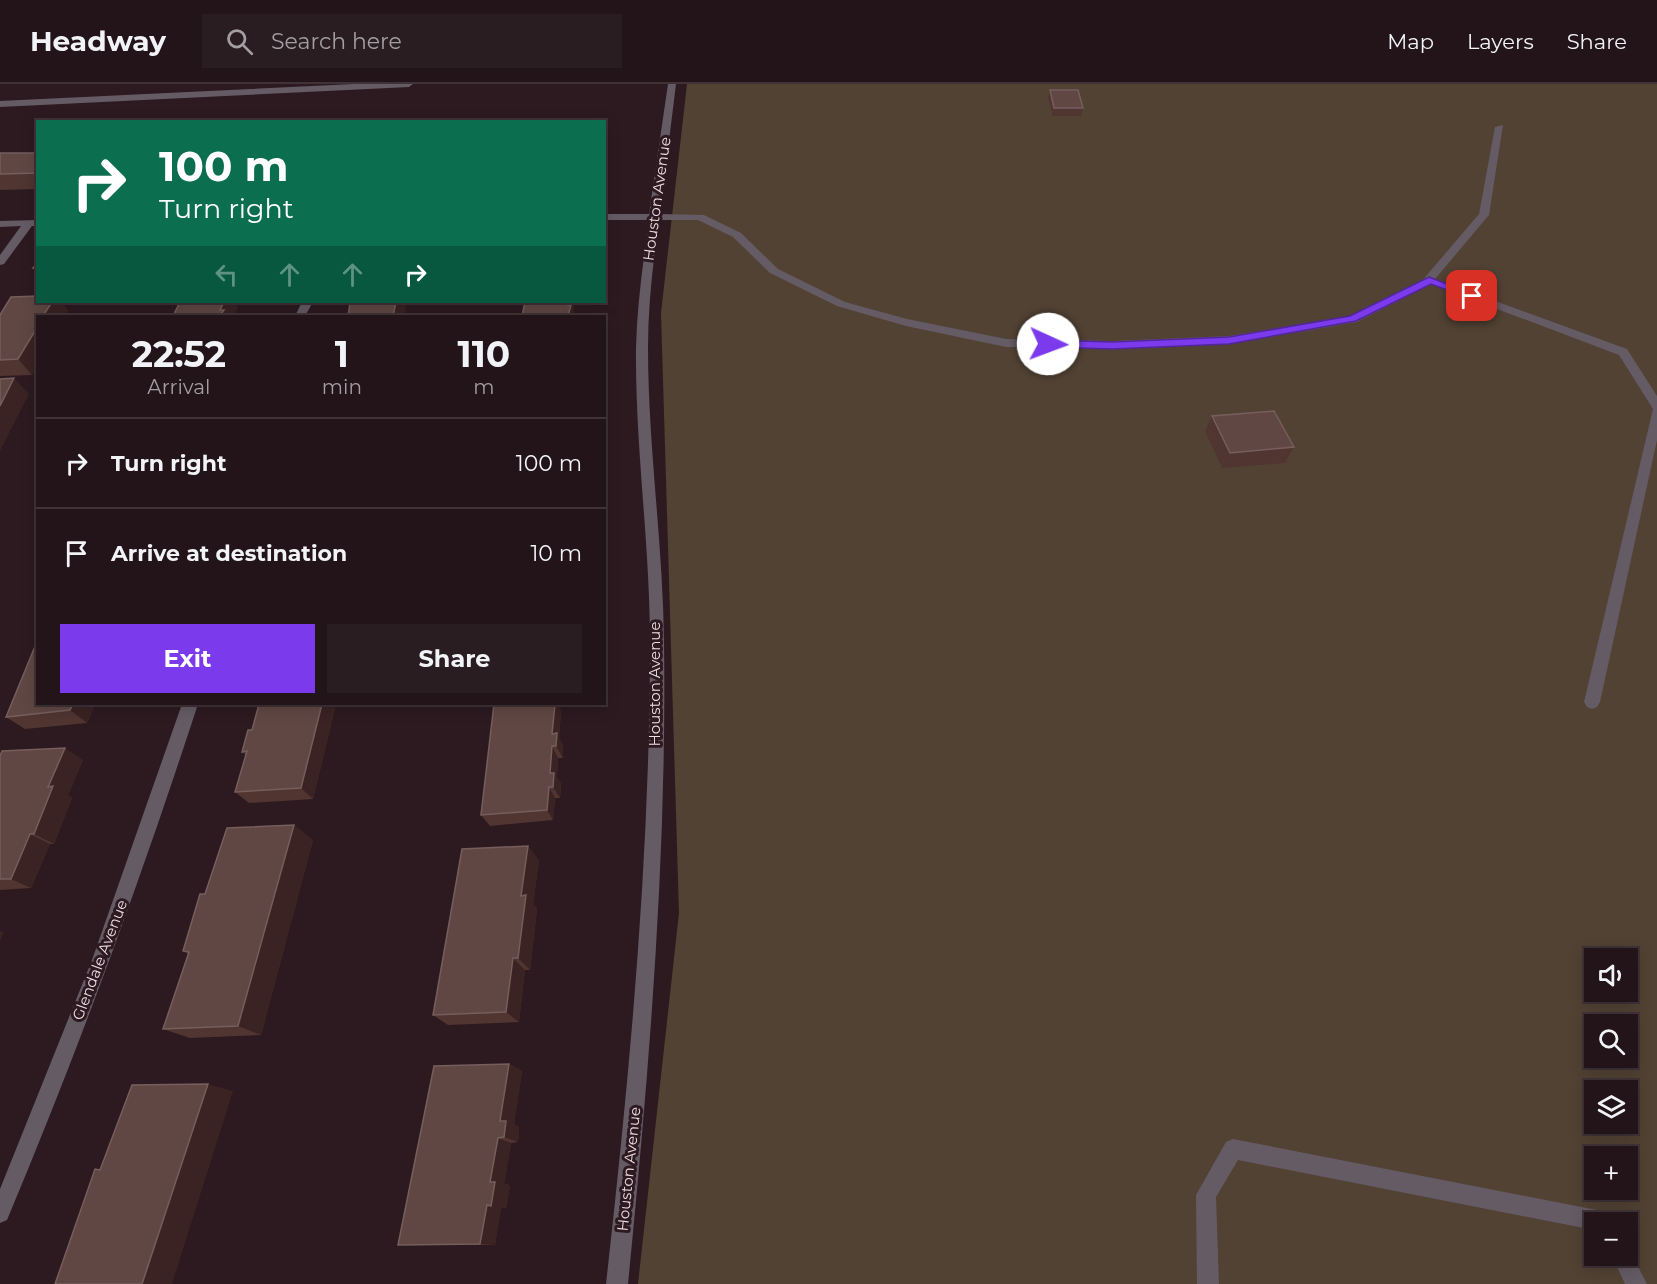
<!DOCTYPE html>
<meta charset="utf-8">
<style>
:root{--surface:#221419;--page:#2a1d22;--text:#f1f3f6;--muted:#a29ea2;--line:#3f3338;--accent:#7c3aed}
body{margin:0;font-family:Montserrat,sans-serif;background:var(--page);color:var(--text);height:100vh;display:flex;flex-direction:column;font-size:22px;white-space:nowrap}
*{box-sizing:border-box;margin:0}
p{font-size:20px;color:var(--muted)}
.icon{flex:none;width:33px;height:33px;fill:none;stroke:currentColor;stroke-width:2;stroke-linecap:round;stroke-linejoin:round}
.map{position:relative;flex:1;overflow:hidden}
.details{position:absolute;left:36px;top:231px;width:570px;height:390px;display:flex;flex-direction:column;background:var(--surface);border-radius:0px;box-shadow:0 3px 15px #0003,0 0 0 2px var(--line)}
.details>*{flex:none}
.banner{position:absolute;left:36px;top:36px;width:570px;height:183px;border-radius:0px;box-shadow:0 3px 15px #0003,0 0 0 2px var(--line);background:#0b6e4f;color:#fff;overflow:hidden}
.fabs{position:absolute;left:1584px;top:864px;display:grid;gap:12px}
.fabs a{display:grid;place-items:center;width:54px;height:54px;border-radius:0px;background:var(--surface);box-shadow:0 3px 15px #0003,0 0 0 2px var(--line);font-size:30px}
.pin{position:absolute;display:grid;place-items:center;width:51px;height:51px;color:#fff;margin:-26px;border-radius:12px;box-shadow:0 3px 9px #0006}
.me{position:absolute;width:66px;margin:-33px;rotate:92deg;stroke-linejoin:round;filter:drop-shadow(0 0 4px #0008)}
.turn{display:flex;align-items:center;gap:21px;height:126px;padding:0 24px;font-size:27px}
.turn .icon{width:78px;height:78px;stroke-width:2.5}
.turn b{display:block;font-size:42px;line-height:51px}
.lanes{display:flex;align-items:center;height:57px;padding:0 24px;background:#0003;justify-content:center;gap:30px;direction:ltr}
.lanes .off{opacity:.35}
.eta{display:flex;justify-content:space-evenly;align-items:center;height:102px;text-align:center}
.eta b{font-size:36px;font-weight:700;line-height:42px}
.cta{display:flex;gap:12px;margin-top:auto;padding:12px 24px}
.cta a{flex:1;height:69px;border-radius:0px;background:var(--accent);color:#fff;font-size:24px;font-weight:700;line-height:69px;text-align:center}
.cta a+a{background:var(--page);color:var(--text)}
ul{padding:0;list-style:none}
li{display:flex;align-items:center;gap:18px;height:90px;padding:0 24px;border-top:2px solid var(--line)}
li div{flex:1}
li b{display:block;font-size:22px}
li em{font-style:normal}
header{display:flex;align-items:center;gap:36px;box-sizing:border-box;height:84px;padding:0 30px;background:var(--surface);border-bottom:2px solid var(--line)}
header strong{font-size:28px}
nav{display:flex;gap:33px;margin-inline-start:auto;font-size:21px}
.search{width:420px;height:54px;background:var(--page);display:flex;align-items:center;gap:15px;box-sizing:border-box;padding:0 21px;border-radius:0px;color:var(--muted);font-size:22px}
.map>svg:first-child{display:block}
.green{fill:#524234;fill-rule:evenodd}
.lines{fill:none;stroke-linecap:round;stroke-linejoin:round}
.minor{fill:#655b65;fill-rule:evenodd}
.wall{fill:#503531}
.shaded-wall{fill:#3b2223}
.building{fill:#604744;stroke:#765e5d;stroke-width:1.5}
.route{fill:#7c3aed;stroke:#51269a;stroke-width:1.5}
.labels{text-anchor:middle;stroke-width:6;stroke-linejoin:round;paint-order:stroke}
.street-label{font-size:15px;fill:#ebdde1;stroke:#2d1a21}
</style>
<header>
<strong>Headway</strong>
<div class="search"><svg class="icon" aria-label="search" viewBox="0 0 24 24"><circle cx="10" cy="10" r="6"/><path d="M15 15l6 6"/></svg>Search here</div>
<nav><a>Map</a><a>Layers</a><a>Share</a></nav>
</header>
<div class="map">
<svg width="1657" height="1200" viewBox="0 0 1657 1200">
<rect width="100%" height="100%" fill="#2d1a21"/>
<path class="green" d="M687 0H1657V1200H638L679 829 661 229ZM1594 874H1628V908H1594ZM1594 940H1628V974H1594ZM1594 1006H1628V1040H1594ZM1594 1072H1628V1106H1594ZM1594 1138H1628V1172H1594Z"/>
<g class="lines">
<path class="minor" d="M354 0H413L409 3 0 23V17Z
M668 0H676L660 130 704 131 741 149 778 185 845 218 907 235 1006 255 1112 257 1229 252 1350 232 1421 198 1479 130 1495 43 1503 41 1489 131 1435 195 1627 265 1657 312V356L1600 618 1597 623 1592 625 1587 623 1584 618 1653 325 1619 271 1431 200 1357 238 1229 260 1112 265 1006 263 906 242 837 222 770 189 733 153 698 136H659C653 179 648 221 648 264 648 362 663 460 664 558 667 773 649 987 628 1200H606C630 987 650 773 650 559 650 460 635 362 636 264 637 221 643 179 649 136H604V130H649Z
M38 136V142H32L4 180 0 181V171L21 142 0 143V137Z
M302 218H313L305 232H295Z
M182 620H198C141 795 78 967 7 1136L0 1139V1105L92 876Z
M1233 1055 1607 1128 1614 1131 1617 1138H1594V1146L1238 1076 1216 1113 1219 1200H1197L1196 1111 1226 1058Z
M1628 1164 1629 1165 1647 1200H1625L1612 1172H1628Z"/>
</g>
<path class="wall" d="M1050 6 1083 24 1081 32H1053L1048 14Z
M0 69H38V105L0 106Z
M38 218H61L68 227 38 232V281L32 291 0 292V231Z
M1212 332 1294 363 1285 379 1222 384 1205 347Z
M95 620 87 639 25 645 6 633Z
M259 620H336L313 715 249 719 235 708 246 671 242 668 252 646Z
M561 626 559 654 563 661V674H558L557 693 561 700 560 714H555L553 736 490 742 481 731Z
M0 672 83 676 68 711 72 714 54 760H50L31 804 0 806Z
M294 741 313 756 261 951 190 954 163 945 188 870 183 867 205 810Z
M539 776 533 820 537 825 530 886H525L519 938 448 941 433 931Z
M509 980 522 987 514 1040 519 1043 518 1058 511 1059 504 1100 510 1101 506 1124 501 1123 495 1161H398Z"/>
<path class="shaded-wall" d="M52 218H61L68 227 65 232H43Z
M224 218H234L238 223 234 232H220V226Z
M396 218H406L407 219 404 232H393Z
M569 218H574V229L575 232H568Z
M38 242V281L32 291 18 275Z
M14 294 29 310 0 367V322Z
M73 620H95L87 639 70 626Z
M322 620H336L313 715 301 704Z
M555 620H558L561 626 559 654 563 661V674L556 662 552 650Z
M552 662 558 674 557 693 561 700 560 714 553 703 550 689Z
M65 664 83 676 68 711 72 714 54 760 34 750 48 703Z
M549 703 555 714 553 736 547 726Z
M294 741 313 756 261 951 238 942Z
M30 750 50 760 31 804 11 795Z
M528 762 539 776 533 820 537 825 530 886 518 874 521 812Z
M0 847 4 848 0 857Z
M513 874 525 886 519 938 506 928Z
M509 980 522 987 514 1040 519 1043 518 1058 504 1053 500 1037Z
M208 1000 233 1007 172 1200H142Z
M498 1054 511 1059 504 1100 510 1101 506 1124 501 1123 495 1161 480 1160Z"/>
<path class="building" d="M1050 6H1078L1083 24H1054Z
M0 69H38V89L0 90Z
M38 178V184H33Z
M38 212V218H52L43 232H38V242L18 275 0 276V231L11 213Z
M180 218H224L220 226H224L220 232H173Z
M354 218H396L393 232H348L350 219Z
M525 218H569L568 221H571L568 232H522Z
M14 294 0 322V295Z
M1274 327 1294 363 1230 369 1212 332Z
M38 555V620H73L70 626 6 633Z
M259 620H322L301 704 235 708 247 667 242 668 248 646H252Z
M494 620H555L552 650 557 649 556 662H552L550 689H554L553 703H549L547 726 481 731Z
M65 664 48 703 53 702 34 750H30L11 795H0V672L2 667Z
M294 741 238 942 163 945 189 868 183 867 200 810H205L227 744Z
M528 762 521 812 526 811 518 874H513L506 928 433 931 462 765Z
M509 980 500 1037H506L504 1053 498 1054 490 1098H495L491 1122 487 1121 480 1160 398 1161 434 982Z
M208 1000 142 1200H55L95 1085 100 1086 132 1001Z"/>
<path class="route" d="M1429 193 1477 212 1472 215 1431 200 1356 237 1229 260 1112 265 1048 263 1043 260 1048 256 1112 258 1229 253 1350 232Z"/>
<g class="labels">
<g class="street-label">
<text transform="translate(657 115) rotate(-82)" y="5">Houston Avenue</text>
<text transform="translate(655 600) rotate(-90)" y="5">Houston Avenue</text>
<text transform="translate(100 876) rotate(-69)" y="5">Glendale Avenue</text>
<text transform="translate(629 1085) rotate(-84)" y="5">Houston Avenue</text>
</g>
</g>
</svg>
<div class="fabs">
<a><svg class="icon" aria-label="sound" viewBox="0 0 24 24"><path d="M4 9h4l5-4v14l-5-4H4zM17 9q2 3 0 6"/></svg></a>
<a><svg class="icon" aria-label="search" viewBox="0 0 24 24"><circle cx="10" cy="10" r="6"/><path d="M15 15l6 6"/></svg></a>
<a><svg class="icon" aria-label="layers" viewBox="0 0 24 24"><path d="M12 4l9 5-9 5-9-5zM3 14l9 5 9-5"/></svg></a>
<a>+</a>
<a>−</a>
</div>
<div class="pin" style="left:1472px;top:212px;background:#d93025"><svg class="icon" aria-label="arrive" viewBox="0 0 24 24"><path d="M6 21V4h12l-3 4 3 4H6"/></svg></div>
<svg class="me" style="left:1048px;top:260px" viewBox="-20 -20 40 40"><circle r="19" fill="#fff"/><path d="M0-13L10 11 0 6-10 11z" fill="#7c3aed"/></svg>
<div class="banner">
<div class="turn"><svg class="icon" aria-label="right" viewBox="0 0 24 24"><path d="M7 20v-9h11M14 6l5 5-5 5"/></svg><div><b>100 m</b>Turn right</div></div>
<div class="lanes"><svg class="icon off" aria-label="left" viewBox="0 0 24 24"><path d="M17 20v-9H6M10 6l-5 5 5 5"/></svg><svg class="icon off" aria-label="ahead" viewBox="0 0 24 24"><path d="M12 20V5M6 11l6-6 6 6"/></svg><svg class="icon off" aria-label="ahead" viewBox="0 0 24 24"><path d="M12 20V5M6 11l6-6 6 6"/></svg><svg class="icon" aria-label="right" viewBox="0 0 24 24"><path d="M7 20v-9h11M14 6l5 5-5 5"/></svg></div>
</div>
<section class="details">
<div class="eta">
<div><b>22:52</b><p>Arrival</p></div>
<div><b>1</b><p>min</p></div>
<div><b>110</b><p>m</p></div>
</div>
<ul>
<li><svg class="icon" aria-label="right" viewBox="0 0 24 24"><path d="M7 20v-9h11M14 6l5 5-5 5"/></svg><div><b>Turn right</b></div><em>100 m</em></li>
<li><svg class="icon" aria-label="arrive" viewBox="0 0 24 24"><path d="M6 21V4h12l-3 4 3 4H6"/></svg><div><b>Arrive at destination</b></div><em>10 m</em></li>
</ul>
<div class="cta"><a>Exit</a><a>Share</a></div>
</section>
</div>
